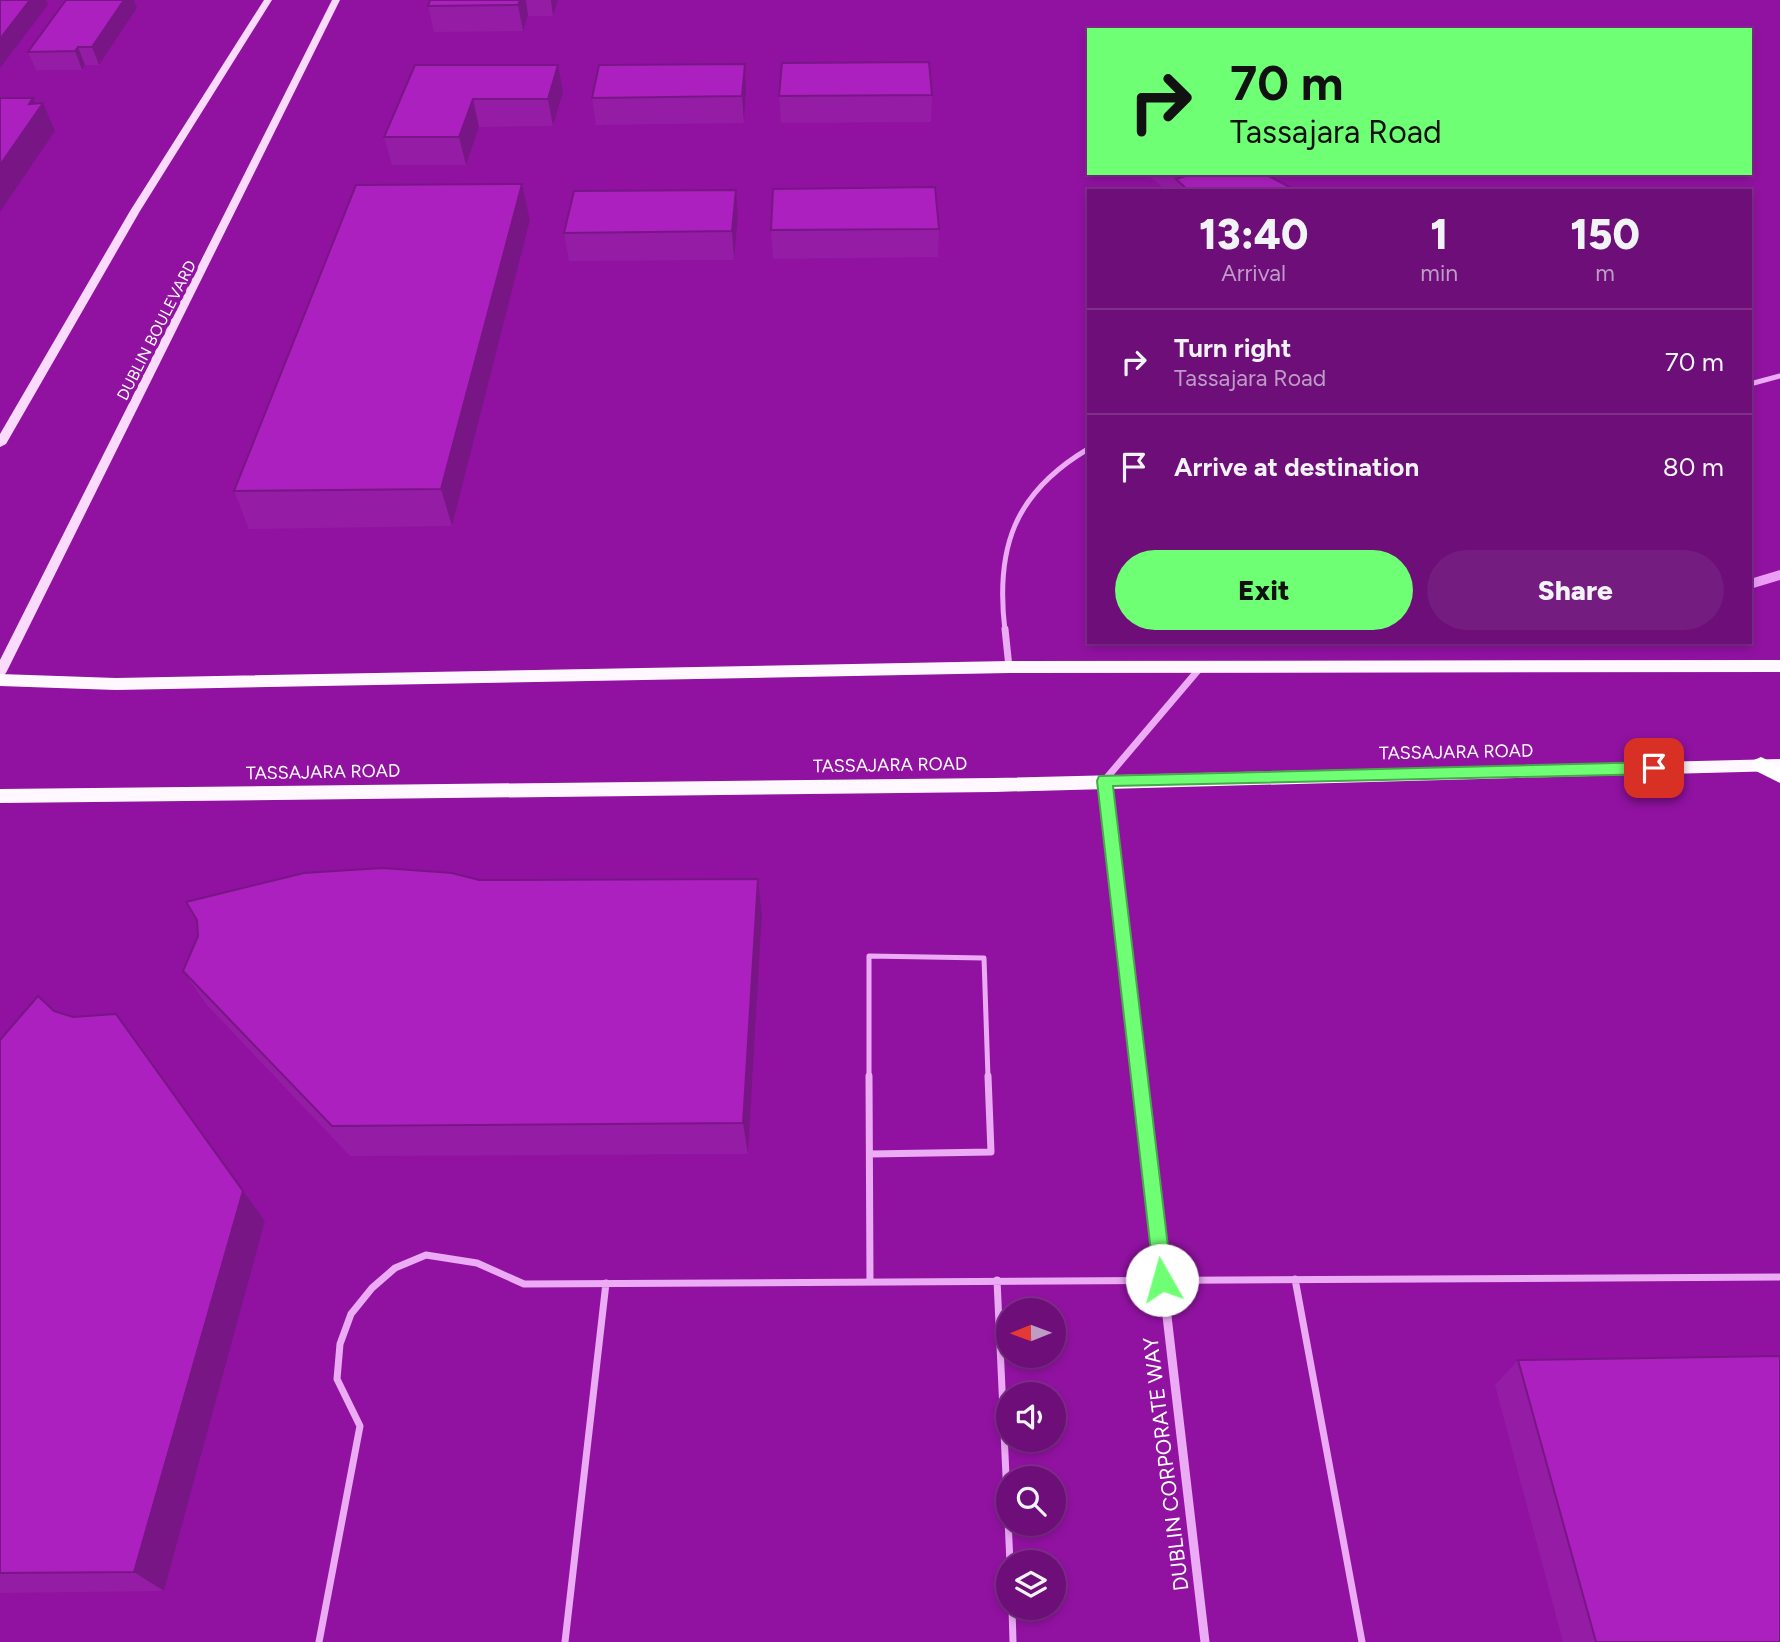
<!DOCTYPE html>
<style>
:root{--surface:#6d0e79;--page:#751c80;--text:#f1f3f6;--muted:#bf9cc6;--line:#7f2e8a;--accent:#6fff74}
body{margin:0;font-family:Figtree,sans-serif;background:var(--page);color:var(--text);height:100vh;display:flex;flex-direction:column;font-size:26px;white-space:nowrap}
*{box-sizing:border-box;margin:0}
p{font-size:23px;color:var(--muted)}
.icon{flex:none;width:38px;height:38px;fill:none;stroke:currentColor;stroke-width:2;stroke-linecap:round;stroke-linejoin:round}
.map{position:relative;flex:1;overflow:hidden}
.side{position:absolute;left:1087px;top:189px;width:665px;height:455px;display:flex;flex-direction:column;background:var(--surface);border-radius:0px;box-shadow:0 4px 10px #0003,0 0 0 2px var(--line)}
.side>*{flex:none}
.banner{position:absolute;left:1087px;top:28px;width:665px;height:147px;border-radius:0px;box-shadow:0 4px 10px #0003,0 0 0 2px var(--line);background:#6fff74;color:#111;overflow:hidden}
.needle{width:46px;rotate:269deg}
.fabs{position:absolute;left:996px;top:1298px;display:grid;gap:14px}
.fabs a{display:grid;place-items:center;width:70px;height:70px;border-radius:50%;background:var(--surface);box-shadow:0 4px 10px #0003,0 0 0 2px var(--line);font-size:35px}
.pin{position:absolute;display:grid;place-items:center;width:60px;height:60px;color:#fff;margin:-30px;border-radius:14px;box-shadow:0 4px 10px #0006}
.me{position:absolute;width:77px;margin:-38px;rotate:353deg;stroke-linejoin:round;filter:drop-shadow(0 0 5px #0008)}
.turn{display:flex;align-items:center;gap:24px;height:147px;padding:0 28px;font-size:32px}
.turn .icon{width:91px;height:91px;stroke-width:2.5}
.turn b{display:block;font-size:49px;line-height:60px}
.eta{display:flex;justify-content:space-evenly;align-items:center;height:119px;text-align:center}
.eta b{font-size:42px;font-weight:800;line-height:49px}
.primary-button{display:flex;gap:14px;margin-top:auto;padding:14px 28px}
.primary-button a{flex:1;height:80px;border-radius:42px;background:var(--accent);color:#111;font-size:28px;font-weight:800;line-height:80px;text-align:center}
.primary-button a+a{background:var(--page);color:var(--text)}
ul{padding:0;list-style:none}
li{display:flex;align-items:center;gap:21px;height:105px;padding:0 28px;border-top:2px solid var(--line)}
li div{flex:1}
li b{display:block;font-size:26px}
li em{font-style:normal}
.map>svg:first-child{display:block}
.lines{fill:none;stroke-linecap:round;stroke-linejoin:round}
.stream{fill:#eb9df8;fill-rule:evenodd}
.service-far1{stroke:#ecabf5;stroke-width:5}
.service{stroke:#ecabf5;stroke-width:7}
.minor-far2{stroke:#ecabf5;stroke-width:5}
.minor-far1{stroke:#ecabf5;stroke-width:7}
.minor{stroke:#ecabf5;stroke-width:9}
.secondary{fill:#fadbfe;fill-rule:evenodd}
.primary{fill:#fff9ff;fill-rule:evenodd}
.motorway{fill:#fff;fill-rule:evenodd}
.wall{fill:#951ca5}
.shaded-wall{fill:#791686}
.building{fill:#ad20c0;stroke:#791686;stroke-width:2}
.route{fill:#6fff74;stroke:#48a64b;stroke-width:2}
.labels{text-anchor:middle;stroke-width:7;stroke-linejoin:round;paint-order:stroke}
.far-street-label{font-size:16px;fill:#fff;stroke:#9112a1}
.street-label{font-size:18px;fill:#fff;stroke:#9112a1}
.near-street-label{font-size:21px;fill:#fff;stroke:#9112a1}
</style>
<div class="map">
<svg width="1780" height="1642" viewBox="0 0 1780 1642">
<rect width="100%" height="100%" fill="#9112a1"/>
<g class="lines">
<path class="stream" d="M1780 570V580L1750 589V579Z"/>
<path class="service-far1" d="M869 1077V956L984 958 988 1077"/>
<path class="service" d="M869 1076 870 1282
M870 1154 991 1152 988 1076
M1295 1279 1362 1642
M997 1280 1010 1563
M1012 1608 1013 1642
M319 1642 360 1426 337 1379 340 1344 351 1314 372 1288 395 1268 426 1255 477 1263 524 1284 1780 1277
M565 1642 606 1283"/>
<path class="minor-far2" d="M1750 384 1780 376
M1005 631C995 548 1014 493 1088 449"/>
<path class="minor-far1" d="M1005 629 1009 667
M1139 1077 1104 781 1200 668"/>
<path class="minor" d="M1139 1076 1205 1642"/>
<path class="secondary" d="M264 0H272L140 211 6 444 0 447V434L130 211Z
M332 0H340L6 673 0 678V660Z"/>
<path class="primary" d="M1780 660V672L1009 673 116 690 0 686V674L116 678 1009 661Z
M1780 759V771L994 792 0 803V789L994 778Z"/>
<path class="motorway" d="M1761 757 1780 766V783L1754 770 1751 765 1754 760Z"/>
</g>
<path class="wall" d="M430 0H558L553 16H528L523 31 434 32 428 6Z
M137 8 99 65H85L82 70H36L28 52Z
M415 65 563 92 553 126 479 127 466 165H392L384 137Z
M746 91 744 123 596 125 592 98Z
M932 95 931 122 781 123 779 96Z
M1145 173H1263L1297 191H1167Z
M522 184 530 220 452 526 249 529 234 491Z
M736 190 738 217 734 260 569 261 564 233Z
M939 229 938 257 773 259 771 230Z
M758 879 762 914 748 1154 350 1156 206 1004 183 971 479 880Z
M54 1011 141 1047 265 1221 164 1591 0 1593V1040Z
M1518 1360 1780 1642H1563L1495 1385Z"/>
<path class="shaded-wall" d="M30 0H46L48 5 0 68V39Z
M122 0H134L137 8 99 65 92 47Z
M520 0H526L528 16 523 31 518 5Z
M551 0H558L553 16Z
M78 47 85 65 82 70 75 51Z
M745 64 746 91 744 123 742 96Z
M558 65 563 92 553 126 548 99Z
M33 98 38 110 43 103 55 131 0 212V165L29 104Z
M473 99 479 127 466 165 459 137Z
M522 184 530 220 452 526 441 489Z
M736 190 738 217 734 260 732 231Z
M758 879 762 914 748 1154 743 1123Z
M116 1014 265 1221 164 1591 134 1572Z"/>
<path class="building" d="M0 0H30L0 39Z
M66 0H124L92 47H78L75 51 28 52Z
M430 0H520L518 5 428 6Z
M929 62 932 95 779 96 782 63Z
M745 64 742 96 592 98 599 65Z
M415 65H558L548 99H473L459 137H384Z
M0 98H33L29 104 43 103 0 165Z
M1195 173H1263L1297 191H1189L1176 179Z
M522 184 441 489 234 491 356 185Z
M935 187 939 229 771 230 773 189Z
M736 190 732 231 564 233 574 191Z
M383 868 452 873 479 880 758 879 743 1123 332 1126 183 971 198 936 197 920 186 902 304 873Z
M38 996 54 1011 73 1017 116 1014 243 1191 134 1572 0 1573V1040Z
M1780 1356V1642H1596L1518 1360Z"/>
<path class="route" d="M1654 762 1661 768 1654 774 1113 786 1172 1280 1169 1287 1162 1290 1155 1287 1097 781 1099 776Z"/>
<g class="labels">
<g class="far-street-label">
<text transform="translate(156 330) rotate(-63)" y="6">DUBLIN BOULEVARD</text>
</g>
<g class="street-label">
<text transform="translate(1456 752) rotate(-1)" y="6">TASSAJARA ROAD</text>
<text transform="translate(890 765) rotate(-1)" y="6">TASSAJARA ROAD</text>
<text transform="translate(323 772) rotate(-1)" y="6">TASSAJARA ROAD</text>
</g>
<g class="near-street-label">
<text transform="translate(1166 1464) rotate(-97)" y="7">DUBLIN CORPORATE WAY</text>
</g>
</g>
</svg>
<div class="fabs">
<a><svg class="needle" viewBox="-14 -14 28 28"><path d="M0-13l5 13h-10z" fill="#e53935"/><path d="M0 13l5-13h-10z" fill="#bf9cc6"/></svg></a>
<a><svg class="icon" aria-label="sound" viewBox="0 0 24 24"><path d="M4 9h4l5-4v14l-5-4H4zM17 9q2 3 0 6"/></svg></a>
<a><svg class="icon" aria-label="search" viewBox="0 0 24 24"><circle cx="10" cy="10" r="6"/><path d="M15 15l6 6"/></svg></a>
<a><svg class="icon" aria-label="layers" viewBox="0 0 24 24"><path d="M12 4l9 5-9 5-9-5zM3 14l9 5 9-5"/></svg></a>
</div>
<div class="pin" style="left:1654px;top:768px;background:#d93025"><svg class="icon" aria-label="arrive" viewBox="0 0 24 24"><path d="M6 21V4h12l-3 4 3 4H6"/></svg></div>
<svg class="me" style="left:1162px;top:1280px" viewBox="-20 -20 40 40"><circle r="19" fill="#fff"/><path d="M0-13L10 11 0 6-10 11z" fill="#6fff74"/></svg>
<div class="banner">
<div class="turn"><svg class="icon" aria-label="right" viewBox="0 0 24 24"><path d="M7 20v-9h11M14 6l5 5-5 5"/></svg><div><b>70 m</b>Tassajara Road</div></div>
</div>
<section class="side">
<div class="eta">
<div><b>13:40</b><p>Arrival</p></div>
<div><b>1</b><p>min</p></div>
<div><b>150</b><p>m</p></div>
</div>
<ul>
<li><svg class="icon" aria-label="right" viewBox="0 0 24 24"><path d="M7 20v-9h11M14 6l5 5-5 5"/></svg><div><b>Turn right</b><p>Tassajara Road</p></div><em>70 m</em></li>
<li><svg class="icon" aria-label="arrive" viewBox="0 0 24 24"><path d="M6 21V4h12l-3 4 3 4H6"/></svg><div><b>Arrive at destination</b></div><em>80 m</em></li>
</ul>
<div class="primary-button"><a>Exit</a><a>Share</a></div>
</section>
</div>
